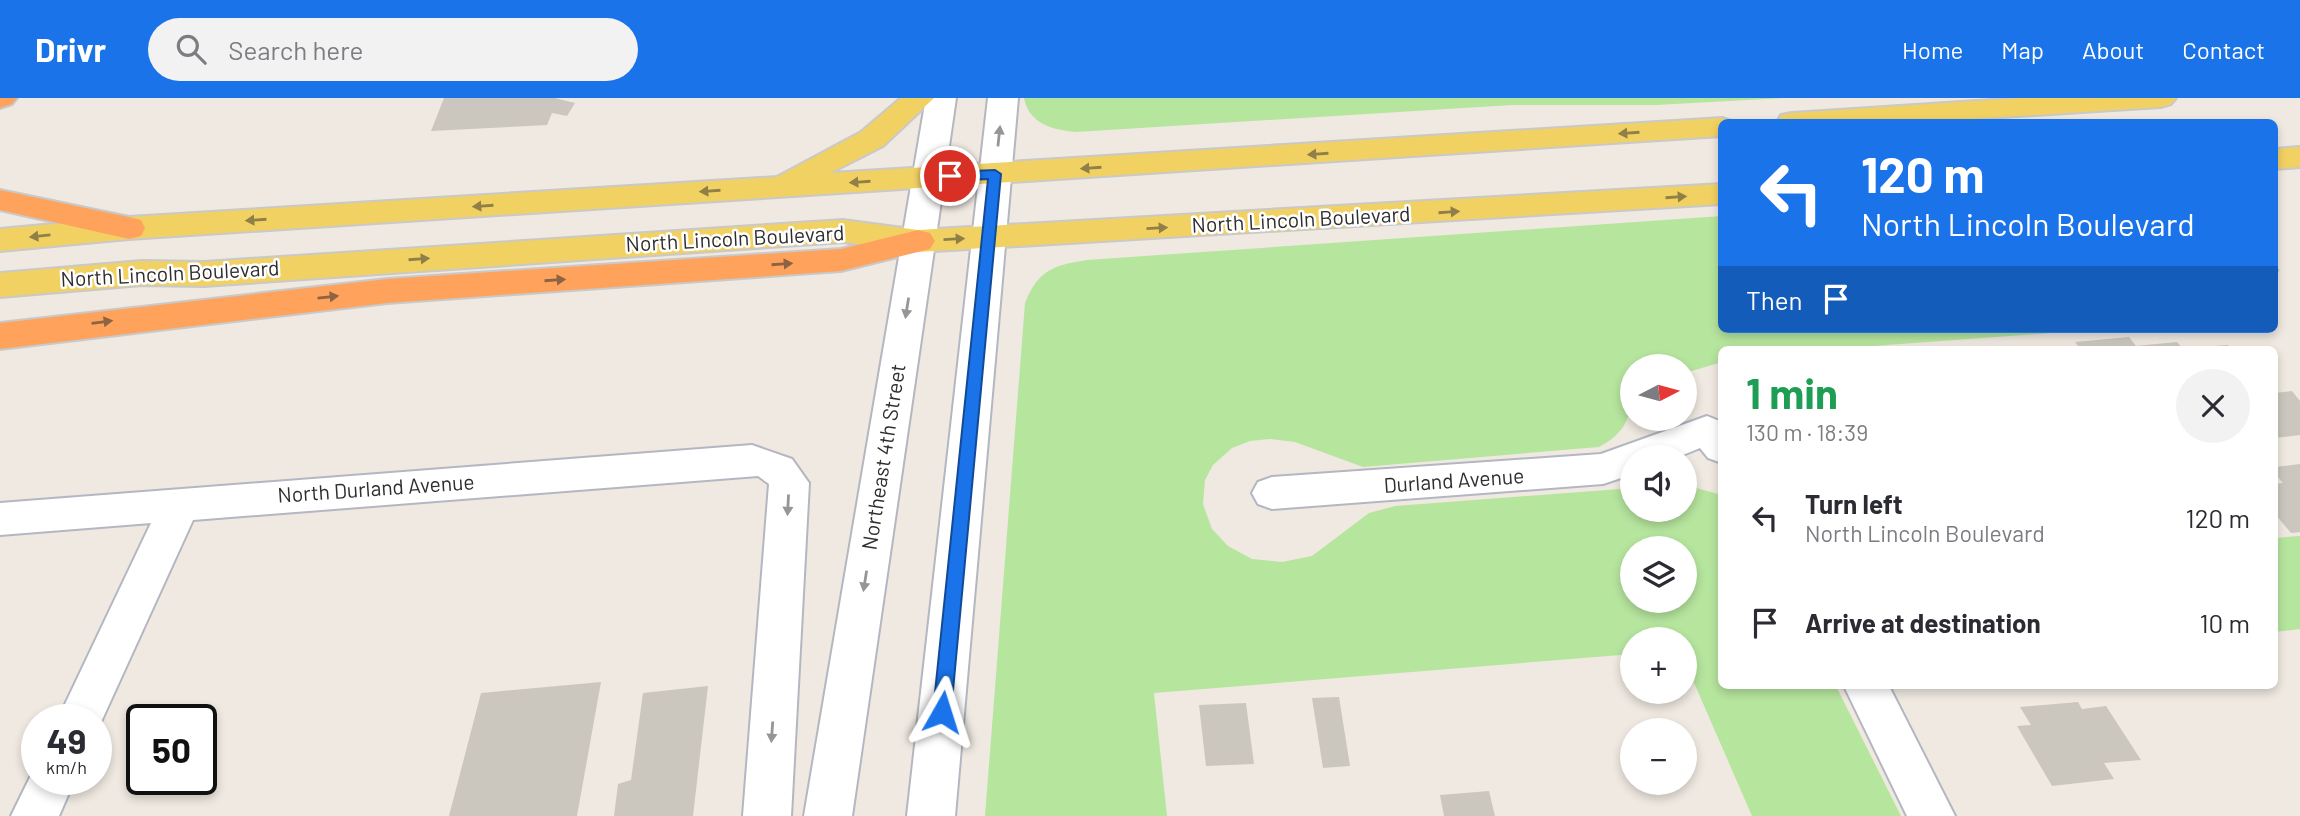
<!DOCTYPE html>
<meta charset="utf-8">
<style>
:root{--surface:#fff;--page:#f2f2f3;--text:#2b2b33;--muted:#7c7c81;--accent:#1a73e8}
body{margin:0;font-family:Barlow,sans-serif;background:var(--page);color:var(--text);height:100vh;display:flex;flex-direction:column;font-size:26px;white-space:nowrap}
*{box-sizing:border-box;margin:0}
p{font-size:23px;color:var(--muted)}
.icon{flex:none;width:38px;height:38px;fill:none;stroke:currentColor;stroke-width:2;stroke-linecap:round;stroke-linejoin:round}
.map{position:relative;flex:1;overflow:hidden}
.drawer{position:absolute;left:1718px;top:248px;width:560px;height:343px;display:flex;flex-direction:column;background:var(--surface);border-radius:10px;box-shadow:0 4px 10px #0003}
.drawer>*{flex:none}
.guide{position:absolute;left:1718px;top:21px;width:560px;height:214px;border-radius:10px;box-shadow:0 4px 10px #0003;background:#1a73e8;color:#fff;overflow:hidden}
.needle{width:46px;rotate:84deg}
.fabs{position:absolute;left:1620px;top:256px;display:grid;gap:14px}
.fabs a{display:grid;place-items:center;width:77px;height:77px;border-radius:50%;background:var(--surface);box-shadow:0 4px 10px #0003;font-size:35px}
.speed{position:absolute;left:21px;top:606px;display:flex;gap:14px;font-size:35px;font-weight:700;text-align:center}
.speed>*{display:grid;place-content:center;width:91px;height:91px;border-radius:50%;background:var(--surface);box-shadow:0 4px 10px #0003;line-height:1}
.speed small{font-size:18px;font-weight:400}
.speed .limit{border:4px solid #111;border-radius:10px;background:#fff;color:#111}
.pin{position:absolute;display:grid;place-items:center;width:60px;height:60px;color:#fff;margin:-30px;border:4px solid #fff;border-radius:50%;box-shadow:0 2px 7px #0007}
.me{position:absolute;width:77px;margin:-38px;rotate:6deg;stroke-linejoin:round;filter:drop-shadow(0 0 5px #0008)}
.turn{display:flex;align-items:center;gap:24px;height:147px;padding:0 28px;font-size:32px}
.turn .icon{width:91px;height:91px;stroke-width:2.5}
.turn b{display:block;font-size:49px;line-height:60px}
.then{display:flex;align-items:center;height:66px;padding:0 28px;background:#0003;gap:14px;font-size:26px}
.round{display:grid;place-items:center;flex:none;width:74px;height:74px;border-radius:37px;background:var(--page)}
.summary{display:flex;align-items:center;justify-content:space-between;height:119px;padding:0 28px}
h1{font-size:42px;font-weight:700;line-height:52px;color:#1e9e55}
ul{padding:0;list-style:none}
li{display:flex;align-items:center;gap:21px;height:105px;padding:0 28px}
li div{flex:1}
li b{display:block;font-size:26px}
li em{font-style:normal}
header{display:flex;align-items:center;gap:42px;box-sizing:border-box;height:98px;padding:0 35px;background:var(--accent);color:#fff}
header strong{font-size:33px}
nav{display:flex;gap:38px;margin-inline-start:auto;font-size:24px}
.search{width:490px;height:63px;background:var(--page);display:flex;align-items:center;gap:18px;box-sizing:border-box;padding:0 24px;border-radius:38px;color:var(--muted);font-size:26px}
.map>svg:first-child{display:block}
.green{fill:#b6e59e;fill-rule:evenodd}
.building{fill:#cbc7bf}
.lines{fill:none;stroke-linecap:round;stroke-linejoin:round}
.street-casing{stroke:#b4b7c1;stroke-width:4}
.secondary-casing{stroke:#b4b7c1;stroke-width:4}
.primary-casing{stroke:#c9c9c9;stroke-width:4}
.highway-casing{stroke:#c9c9c9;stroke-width:4}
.path{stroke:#c9c9c9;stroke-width:3.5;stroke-dasharray:4.5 2.5;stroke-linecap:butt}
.street{fill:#fff;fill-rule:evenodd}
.secondary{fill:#fff;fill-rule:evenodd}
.primary{fill:#f2d163;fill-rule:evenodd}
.highway{fill:#ffa35c;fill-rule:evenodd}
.oneway{fill:#908048}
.oneway2{fill:#969696}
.oneway3{fill:#8c6343}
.route{fill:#1a73e8;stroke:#114b97;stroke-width:2}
.labels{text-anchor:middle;stroke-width:5;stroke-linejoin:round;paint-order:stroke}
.street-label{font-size:21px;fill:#2e2e2e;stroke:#fff}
</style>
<header>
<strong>Drivr</strong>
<div class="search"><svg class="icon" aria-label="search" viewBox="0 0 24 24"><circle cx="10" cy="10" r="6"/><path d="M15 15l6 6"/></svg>Search here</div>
<nav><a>Home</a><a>Map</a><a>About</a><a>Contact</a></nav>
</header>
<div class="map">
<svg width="2300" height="718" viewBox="0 0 2300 718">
<rect width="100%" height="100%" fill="#efe9e1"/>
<path class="green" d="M1024 0H1784L1656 7H1512L1076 34C1053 32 1029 26 1024 0Z
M1722 118V231H2106L1818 252H1722V264L1685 275V268H1633C1633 303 1635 331 1599 349L1363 369 1295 344 1270 341 1250 343 1232 350 1213 367 1205 382 1203 406 1212 431 1228 448 1252 461 1282 464 1312 458 1369 415 1395 408 1633 390V411H1685V387L1722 397V588H1836L1901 718H1752L1685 564V541H1633V556L1154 595 1167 718H985L1025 205C1038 172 1054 167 1087 162ZM1633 450H1685V502H1633Z
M2300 438V531L2275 534V440Z"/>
<path class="building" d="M444 0H555L575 5 567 18 552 15 547 27 431 33Z
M2129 239 2136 248 2177 244 2184 252H2081L2075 244Z
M2228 247 2233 252H2191V250Z
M2292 293 2300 303V337L2275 340V295Z
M2300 366V434L2291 435 2275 416V386L2283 385 2275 376V369Z
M601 584 577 718H449L481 595Z
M708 588 693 718H614L618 686 631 682 643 595Z
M1339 599 1350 668 1323 670 1312 600Z
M2078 604 2082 611 2106 608 2141 662 2104 665 2114 681 2052 688 2017 628 2031 627 2020 609Z
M1246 605 1254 666 1206 668 1199 607Z
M1489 693 1495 718H1444L1440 697Z"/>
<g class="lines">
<g class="street-casing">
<path id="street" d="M1707 318 1722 324V365L1708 360 1700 350 1678 359H1633V376L1603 386 1272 411 1258 406 1252 395 1258 384 1272 379 1601 356Z
M752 347 792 361 809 385 791 718H743L769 386 758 378 193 422 96 635V621H58L151 425 0 437V405Z
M1844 588H1889L1955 718H1907Z
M37 665V681H75L59 718H11Z"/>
</g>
<g class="secondary-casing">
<path id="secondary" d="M926 0H956L852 718H804Z
M988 0H1018L955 718H907Z"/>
</g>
<g class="primary-casing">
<path id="primary" d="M901 0H934L883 48 830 75 1722 20 1734 24H1722V38L129 141 0 153V131L129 119 777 79 861 34Z
M2022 0H2176L2171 6 2161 9 1924 24H1777L1781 17 1792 15Z
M2300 49V69L2275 71V51Z
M1722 86V106L918 154 843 144 204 188 142 187 0 199V175L142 163 204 164 843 122 918 132Z"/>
</g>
<g class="highway-casing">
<path id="highway" d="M0 0H17L12 6 0 10Z
M0 92 129 119 141 122 145 130 141 138 129 141 0 112Z
M918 132 930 135 935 143 930 151 841 173 387 205 0 251V225L387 181 841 151Z"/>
</g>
<path class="path" d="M2275 171 2280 174"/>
<use href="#street" class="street"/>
<use href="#secondary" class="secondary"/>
<use href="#primary" class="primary"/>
<use href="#highway" class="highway"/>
</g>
<defs><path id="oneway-solid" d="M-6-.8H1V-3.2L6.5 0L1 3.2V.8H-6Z" transform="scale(1.75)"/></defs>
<g class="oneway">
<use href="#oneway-solid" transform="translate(1629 35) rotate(176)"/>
<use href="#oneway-solid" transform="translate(1318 56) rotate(176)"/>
<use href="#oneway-solid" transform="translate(1091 70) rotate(176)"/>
<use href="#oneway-solid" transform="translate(860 84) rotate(176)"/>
<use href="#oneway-solid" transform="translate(710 93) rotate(176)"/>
<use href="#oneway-solid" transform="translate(1676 99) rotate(-4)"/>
<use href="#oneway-solid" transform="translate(483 108) rotate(176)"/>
<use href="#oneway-solid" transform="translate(1449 114) rotate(-4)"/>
<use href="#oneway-solid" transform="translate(256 122) rotate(176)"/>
<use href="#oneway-solid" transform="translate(1157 130) rotate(-3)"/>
<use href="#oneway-solid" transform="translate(40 138) rotate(174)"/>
<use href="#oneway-solid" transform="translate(954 141) rotate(-3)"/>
<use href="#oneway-solid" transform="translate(419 161) rotate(-4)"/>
</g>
<g class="oneway2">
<use href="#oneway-solid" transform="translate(999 38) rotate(-84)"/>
<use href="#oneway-solid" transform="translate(907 210) rotate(99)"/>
<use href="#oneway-solid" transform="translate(788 407) rotate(93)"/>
<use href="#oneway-solid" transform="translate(865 483) rotate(99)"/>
<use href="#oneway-solid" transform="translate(772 634) rotate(94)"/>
</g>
<g class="oneway3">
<use href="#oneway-solid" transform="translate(782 166) rotate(-4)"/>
<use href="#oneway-solid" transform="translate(555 182) rotate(-4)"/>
<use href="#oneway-solid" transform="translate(328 199) rotate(-6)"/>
<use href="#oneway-solid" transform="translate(102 224) rotate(-7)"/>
</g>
<path class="route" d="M995 72 1001 76 951 614 948 619 942 622 935 619 933 614 988 81 950 83 944 78 950 74Z"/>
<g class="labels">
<g class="street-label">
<text transform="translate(1301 122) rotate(-3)" y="7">North Lincoln Boulevard</text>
<text transform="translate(735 141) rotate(-3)" y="7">North Lincoln Boulevard</text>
<text transform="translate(170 176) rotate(-3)" y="7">North Lincoln Boulevard</text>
<text transform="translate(884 359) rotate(-81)" y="7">Northeast 4th Street</text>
<text transform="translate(1454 383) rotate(-4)" y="7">Durland Avenue</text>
<text transform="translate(376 391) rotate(-4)" y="7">North Durland Avenue</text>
</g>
</g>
</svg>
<div class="fabs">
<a><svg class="needle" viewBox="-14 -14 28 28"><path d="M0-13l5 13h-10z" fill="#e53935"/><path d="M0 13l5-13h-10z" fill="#7c7c81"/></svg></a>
<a><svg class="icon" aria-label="sound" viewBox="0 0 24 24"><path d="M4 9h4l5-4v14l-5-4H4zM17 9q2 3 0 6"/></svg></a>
<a><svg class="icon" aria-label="layers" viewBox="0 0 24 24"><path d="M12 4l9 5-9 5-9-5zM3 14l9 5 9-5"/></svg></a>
<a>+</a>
<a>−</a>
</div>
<div class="speed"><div>49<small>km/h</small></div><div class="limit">50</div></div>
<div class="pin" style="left:950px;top:78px;background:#d93025"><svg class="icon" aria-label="arrive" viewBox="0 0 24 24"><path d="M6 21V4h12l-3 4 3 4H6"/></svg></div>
<svg class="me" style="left:942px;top:614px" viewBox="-20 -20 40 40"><path d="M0-17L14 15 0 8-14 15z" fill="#1a73e8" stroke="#fff" stroke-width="4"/></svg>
<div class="guide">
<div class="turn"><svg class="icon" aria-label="left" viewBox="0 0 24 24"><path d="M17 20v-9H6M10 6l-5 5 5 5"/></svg><div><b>120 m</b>North Lincoln Boulevard</div></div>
<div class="then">Then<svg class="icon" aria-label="arrive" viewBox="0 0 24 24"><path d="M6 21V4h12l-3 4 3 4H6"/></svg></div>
</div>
<section class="drawer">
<div class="summary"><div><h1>1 min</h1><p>130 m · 18:39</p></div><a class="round"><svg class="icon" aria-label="close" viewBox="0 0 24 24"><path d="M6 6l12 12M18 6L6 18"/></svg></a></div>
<ul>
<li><svg class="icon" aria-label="left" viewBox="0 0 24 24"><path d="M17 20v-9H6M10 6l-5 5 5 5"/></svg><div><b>Turn left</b><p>North Lincoln Boulevard</p></div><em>120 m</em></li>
<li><svg class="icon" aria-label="arrive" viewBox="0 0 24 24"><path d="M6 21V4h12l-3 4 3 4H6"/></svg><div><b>Arrive at destination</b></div><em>10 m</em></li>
</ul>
</section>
</div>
